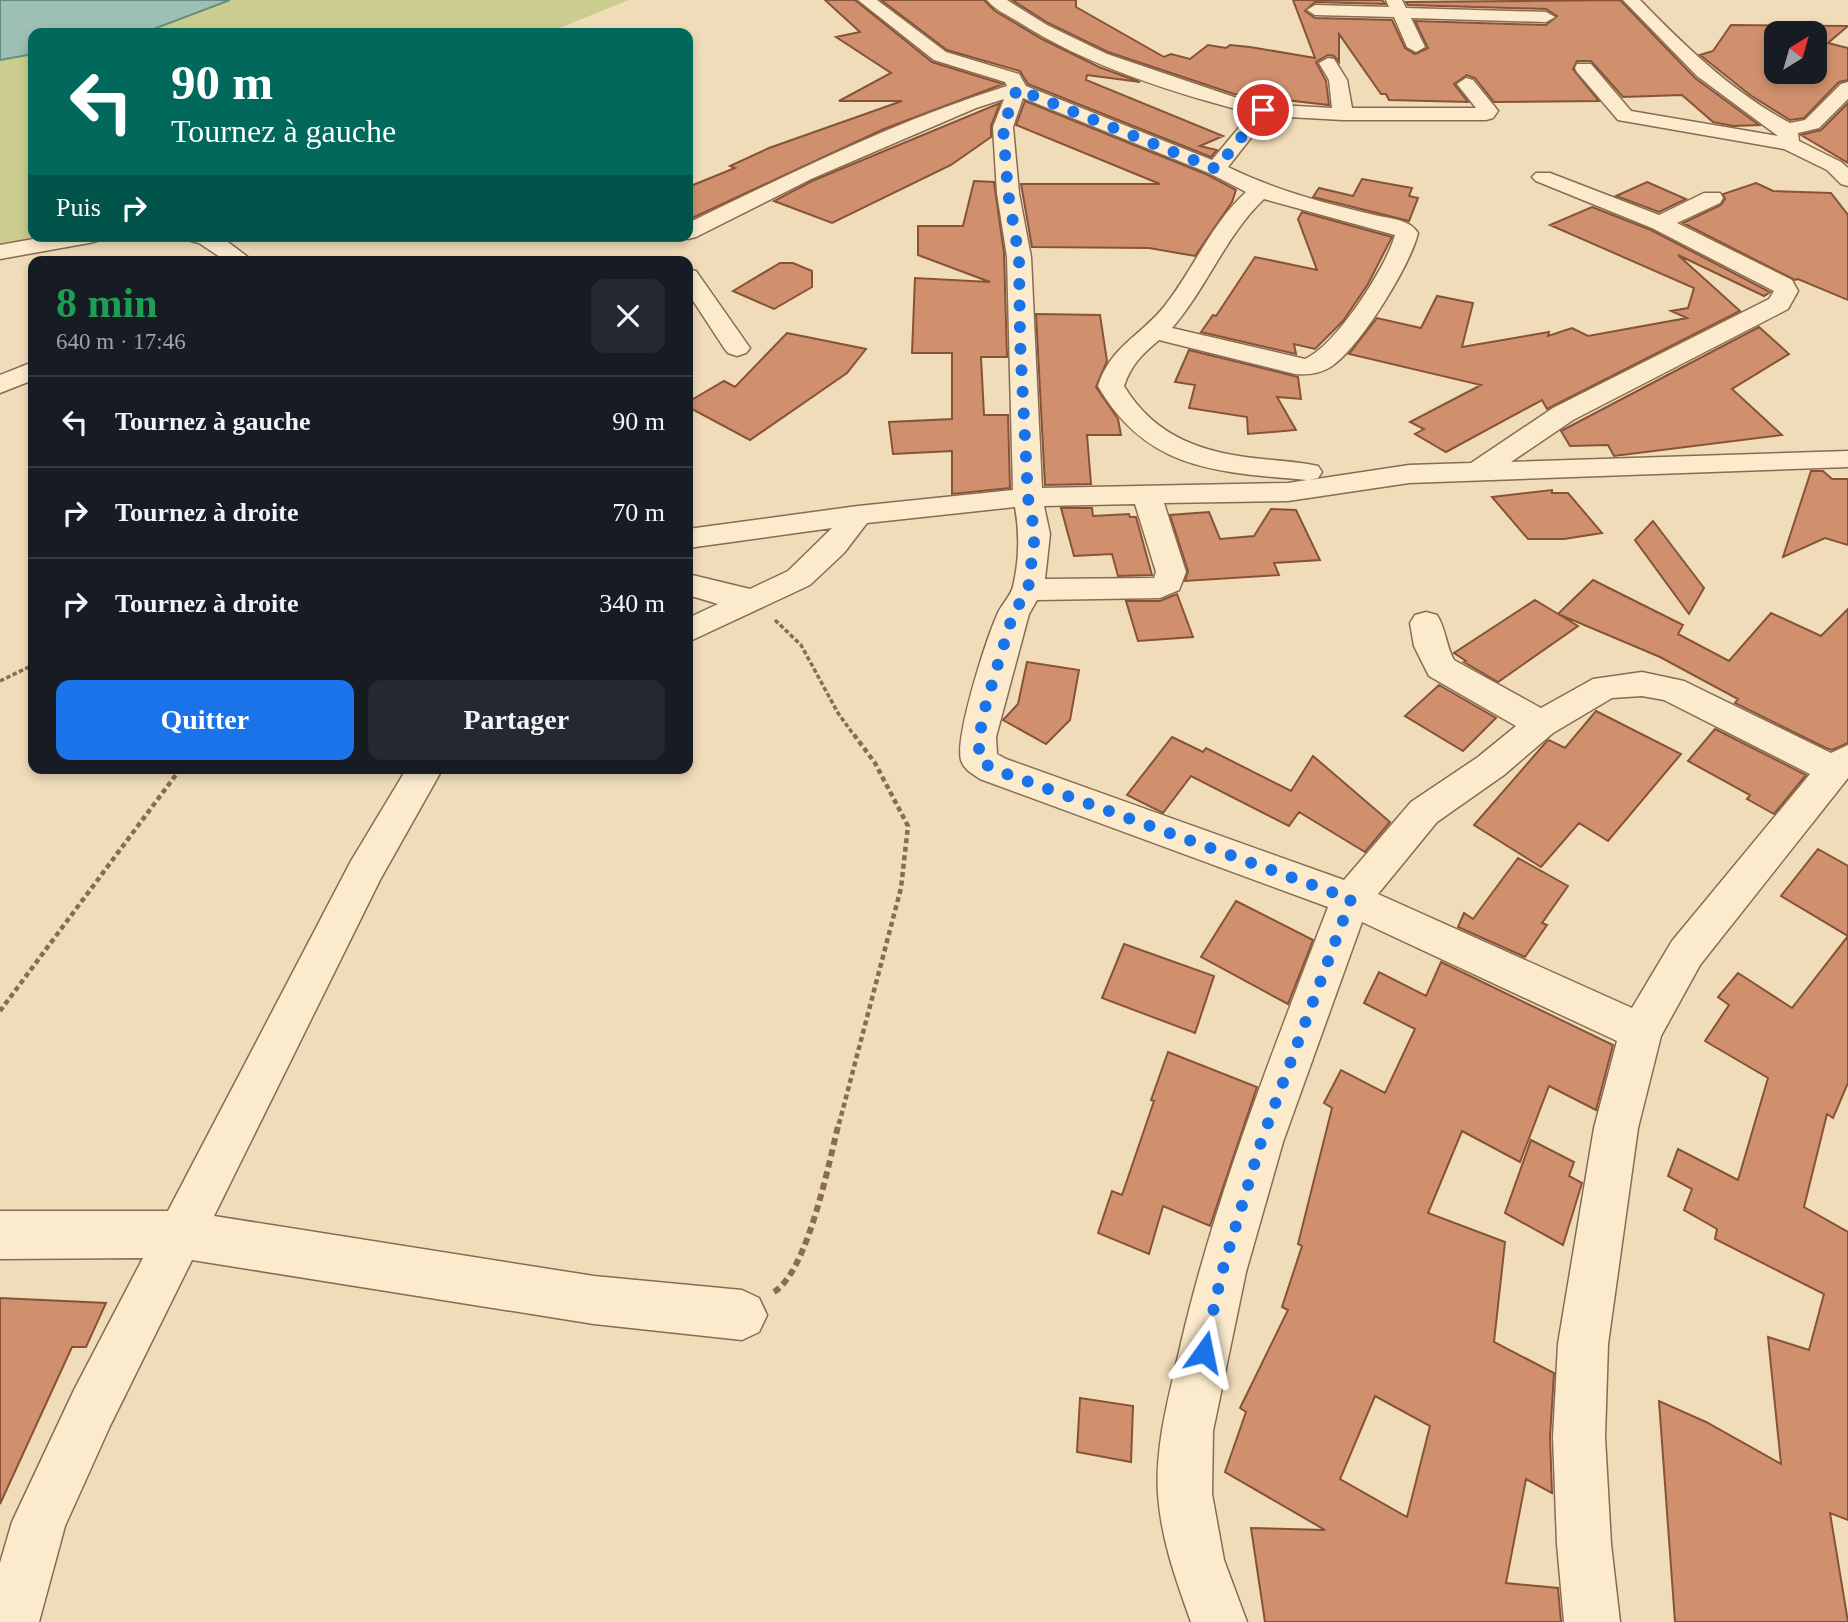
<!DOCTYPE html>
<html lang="fr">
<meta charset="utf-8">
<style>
:root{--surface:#171b24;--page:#242831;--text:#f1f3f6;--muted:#9ea1a6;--line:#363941;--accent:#1a73e8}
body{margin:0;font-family:Georgia,serif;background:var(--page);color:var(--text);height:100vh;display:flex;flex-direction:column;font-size:26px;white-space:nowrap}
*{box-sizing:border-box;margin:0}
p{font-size:23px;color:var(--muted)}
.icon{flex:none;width:38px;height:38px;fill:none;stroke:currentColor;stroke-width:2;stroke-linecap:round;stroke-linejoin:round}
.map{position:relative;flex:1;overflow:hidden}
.drawer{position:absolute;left:28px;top:256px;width:665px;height:518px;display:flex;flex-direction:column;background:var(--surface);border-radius:14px;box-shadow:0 4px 10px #0003}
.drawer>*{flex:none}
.hud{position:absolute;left:28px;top:28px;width:665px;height:214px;border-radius:14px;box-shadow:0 4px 10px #0003;background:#00695c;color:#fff;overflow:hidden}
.needle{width:46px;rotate:37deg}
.controls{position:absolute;left:1764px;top:21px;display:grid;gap:14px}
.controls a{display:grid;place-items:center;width:63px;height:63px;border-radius:14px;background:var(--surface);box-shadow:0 4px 10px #0003;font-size:35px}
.pin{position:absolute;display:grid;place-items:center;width:60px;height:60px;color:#fff;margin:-30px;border:4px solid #fff;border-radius:50%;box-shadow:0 2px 7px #0007}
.me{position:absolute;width:77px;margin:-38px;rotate:12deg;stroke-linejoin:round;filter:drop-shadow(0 0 5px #0008)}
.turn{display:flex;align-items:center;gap:24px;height:147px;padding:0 28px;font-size:32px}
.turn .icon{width:91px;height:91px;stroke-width:2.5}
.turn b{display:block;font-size:49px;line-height:60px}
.then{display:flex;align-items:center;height:66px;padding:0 28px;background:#0003;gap:14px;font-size:26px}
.round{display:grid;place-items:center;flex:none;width:74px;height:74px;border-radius:14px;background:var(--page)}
.summary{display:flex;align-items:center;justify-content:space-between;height:119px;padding:0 28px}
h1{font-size:42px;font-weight:700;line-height:52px;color:#1e9e55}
.primary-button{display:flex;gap:14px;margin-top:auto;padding:14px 28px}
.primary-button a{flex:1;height:80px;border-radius:14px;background:var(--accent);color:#fff;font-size:28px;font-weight:700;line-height:80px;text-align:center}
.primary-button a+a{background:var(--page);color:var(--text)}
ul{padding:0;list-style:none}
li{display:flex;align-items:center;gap:21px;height:91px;padding:0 28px;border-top:2px solid var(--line)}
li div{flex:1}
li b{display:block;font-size:26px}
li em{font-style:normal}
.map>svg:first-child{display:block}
.green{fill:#cacd8d}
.water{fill:#9ec0b4;stroke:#668d81;stroke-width:2}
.building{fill:#d0906d;stroke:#875338;stroke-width:2;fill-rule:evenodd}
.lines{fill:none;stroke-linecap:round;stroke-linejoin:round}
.minor-casing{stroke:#876b53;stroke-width:3}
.path-far2{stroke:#876b53;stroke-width:3.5;stroke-dasharray:4.5 2.5;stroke-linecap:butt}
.path-far1{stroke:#876b53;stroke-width:4.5;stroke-dasharray:5 3.5;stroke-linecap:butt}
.path{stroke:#876b53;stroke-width:6;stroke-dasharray:7 4.5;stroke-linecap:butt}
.minor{fill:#fbeacc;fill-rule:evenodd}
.route{stroke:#1a73e8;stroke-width:12;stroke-dasharray:0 21.6}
</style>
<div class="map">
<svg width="1848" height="1622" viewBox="0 0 1848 1622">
<rect width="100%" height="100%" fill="#f0dcb9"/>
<path class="green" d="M230 0H629L547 33H143Z
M33 54V236H56L0 260V60Z"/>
<path class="water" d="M0 0H230L143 33H33V54L0 60Z"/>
<path class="building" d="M825 0H855L932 62 1003 84 884 129 688 220V187L735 168 730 166 769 148 902 101H839L891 73 836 37 860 32Z
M881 0H984L995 11 1042 39 1099 67 1140 82 1087 75 1086 80 1223 136 1200 146 1217 150 1211 157 1028 84 1020 71 947 50Z
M1012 0H1076V7L1164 57 1171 54 1190 59 1208 45 1226 48 1230 45 1250 47 1315 58 1293 0H1382L1385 4 1315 2 1305 11 1315 18 1392 20 1405 48 1415 54 1428 48 1415 21 1546 25 1557 16 1546 9 1408 5 1406 2 1620 0 1695 78 1759 125 1733 126 1713 122 1682 95 1623 97 1591 61H1577L1573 69 1599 101 1494 102 1475 78 1467 75 1454 84 1468 102 1389 100 1386 94H1381L1339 34V62L1334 56 1328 55 1316 62 1326 81 1329 105 1234 94 1108 52 1048 23Z
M1731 25 1848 26 1828 43 1848 48V80L1839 82 1804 118 1790 120 1750 95 1700 55 1713 51ZM1776 33H1815V72H1776Z
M1025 101 1208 175 1236 190 1232 202 1195 256 1149 248 1032 247 1021 184H1160L1016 125Z
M1000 103 991 126V137L951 165 832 223 774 201 812 181Z
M1848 103V163L1801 135 1821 130Z
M1362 179 1412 188 1409 196 1418 198 1409 221 1313 197 1319 188 1353 196Z
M974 181 994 182 1004 253 1007 357H981L984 415H1008L1010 488 952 494V451L893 454 889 422 952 419V353H912L915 278 990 282 918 255V226H963Z
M1647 182 1686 199 1659 212 1616 196Z
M1756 183 1773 191 1831 193 1848 215V300L1798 279 1795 280 1683 223 1721 205 1725 199 1723 194Z
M1592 207 1651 230 1770 292 1764 296 1678 255 1740 311 1547 409 1542 400 1446 452 1415 434 1424 429 1410 422 1481 385 1349 354 1377 318 1421 328 1437 296 1473 303 1462 347 1549 332 1548 336 1572 328 1588 336 1687 318 1671 311 1688 308 1694 288 1550 225Z
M1302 212 1392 237 1368 284 1343 321 1315 349 1294 344 1296 354 1201 332 1213 315 1216 316 1255 257 1317 270 1298 219Z
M780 263H793L812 271V287L774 309 733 291Z
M1036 314 1100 315 1107 361 1096 387 1118 419 1121 435H1087L1091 484 1045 485Z
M1759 327 1789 354 1732 389 1782 435 1614 456 1608 445 1570 446 1561 431Z
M787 333 866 349 847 373 750 440 688 407V402L724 381 735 387Z
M1189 350 1298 377 1301 399 1277 397 1296 430 1248 434 1247 417 1189 408 1195 385 1175 382Z
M1811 471H1823L1832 479H1848V545L1825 538 1783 557Z
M1552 490V493H1568L1602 533 1564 539H1528L1492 497Z
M1061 508H1092L1093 516 1129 514 1130 517H1136L1152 575 1118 576 1112 554 1074 556Z
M1271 509 1296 510 1320 560 1274 563 1279 575 1185 581 1188 571 1170 515 1209 512 1220 539 1254 536Z
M1653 521 1704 588 1689 614 1635 540Z
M1593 580 1683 625 1678 634 1729 661 1771 613 1821 636 1848 609V743L1832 750 1826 748 1735 703 1738 699 1660 657 1558 614Z
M1177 594 1193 637 1138 641 1126 601H1160Z
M1535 600 1578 626 1498 682 1464 662 1466 661 1454 653Z
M1027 662 1079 670 1070 720 1046 744 1003 720 1018 704Z
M1439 685 1496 718 1463 751 1405 716Z
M1596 711 1681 754 1608 841 1579 823 1541 867 1474 825 1547 741 1549 740 1565 748Z
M1715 729 1806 775 1774 814 1747 799 1750 795 1688 761Z
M1172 737 1203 752 1206 748 1291 791 1313 756 1390 822 1365 852 1299 812 1289 826 1191 776 1163 813 1127 795Z
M1818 849 1848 866V936L1781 896Z
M1518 858 1568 886 1542 923 1547 925 1525 957 1458 927 1464 913 1473 919Z
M1236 901 1313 940 1288 1004 1201 957Z
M1848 936V1083L1833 1118 1827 1114 1804 1207 1848 1232V1520L1830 1513 1848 1622H1675L1659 1401 1706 1422 1781 1464 1768 1337 1809 1350 1824 1294 1715 1239 1717 1229 1684 1210 1692 1189 1668 1176 1678 1149 1738 1180 1768 1078 1705 1041 1729 1005 1718 997 1738 973 1792 1008Z
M1124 944 1214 976 1195 1033 1102 998Z
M1441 962 1613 1045 1596 1110 1549 1086 1520 1162 1462 1131 1428 1213 1505 1242 1494 1342 1554 1373 1550 1437 1552 1493 1526 1479 1506 1583 1558 1588 1561 1622H1265L1251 1528 1325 1530 1225 1472 1246 1412 1240 1408 1288 1310 1282 1307 1302 1246 1298 1244 1332 1108 1324 1103 1341 1070 1385 1093 1415 1029 1364 1003 1379 972 1426 996ZM1375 1396 1430 1426 1407 1517 1340 1479Z
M1168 1052 1257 1087 1210 1226 1163 1206 1149 1254 1098 1233 1112 1191 1122 1195 1154 1101 1151 1100Z
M1531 1140 1574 1162 1569 1176 1582 1183 1563 1245 1505 1213Z
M0 1298 106 1303 86 1347H72L0 1504Z
M1080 1398 1133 1406 1131 1462 1077 1452Z"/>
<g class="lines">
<g class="minor-casing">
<path id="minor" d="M858 0H877L946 52 1019 74 1026 86 1212 160 1251 113C1173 93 1085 65 1017 21 1007 15 994 9 987 0H1007L1047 25 1107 54 1234 97 1263 104 1332 108 1329 80 1319 63 1328 58 1334 59 1347 80 1352 108H1476L1457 84 1466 78 1473 80 1495 107 1498 111 1493 118 1486 120H1343L1268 116 1228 167C1277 191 1326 204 1379 216 1393 219 1410 220 1418 233 1410 266 1360 347 1332 366 1320 374 1308 375 1295 374L1159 340C1142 354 1131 365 1124 386 1155 438 1206 454 1263 459 1282 461 1300 462 1318 466L1322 472 1318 478 1310 480 1409 465 1471 463 1553 408 1769 299 1774 291 1652 228 1536 181 1532 177 1536 173H1550L1659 215 1704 193H1720L1723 198 1720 203 1677 223 1792 280 1798 291 1788 309 1573 420 1511 462 1848 451V467L1409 483 1288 501 1164 503 1186 572 1179 590 1160 598 1037 600 1029 614 996 737 997 754 1006 759 1344 880 1411 802 1478 757 1516 726 1429 676 1414 646 1410 623 1415 615 1426 612 1437 615C1446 629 1446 646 1454 660L1541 708 1593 679 1642 672 1684 681 1831 753 1848 745V778L1700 965 1661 1036 1638 1128 1608 1344 1605 1437 1611 1544 1620 1622H1564L1557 1544 1553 1437 1558 1344 1594 1128 1617 1041 1362 922 1283 1142 1246 1272 1213 1431 1212 1494 1224 1560 1247 1622H1191C1176 1580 1161 1539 1158 1494 1155 1443 1170 1393 1181 1343 1216 1193 1273 1051 1328 907L980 779C973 774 964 770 961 760 955 736 986 640 997 615 1001 605 1010 597 1013 587 1019 561 1020 534 1015 507L867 523 844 553 810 585 688 642V618L718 604 688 595V574L750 589 788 571 832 528 688 548V529L858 506 1013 490 1007 257 997 193 993 127 1004 99 976 108 811 179 696 237 688 239 680 236H688V223C792 173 897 120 1007 86L1005 82 934 60ZM1023 98 1209 173 1246 192C1210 225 1193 271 1163 308 1139 337 1111 346 1098 386 1147 471 1218 472 1307 480L1288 483 1042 488 1031 257 1019 193 1013 127ZM1264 199 1395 235C1386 268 1336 345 1305 359L1172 328C1207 288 1225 236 1264 199ZM1135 504 1156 572 1154 578 1045 579 1050 534 1044 506ZM1642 696 1664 700 1810 774 1672 941 1632 1008 1378 894 1437 822 1504 775 1553 733 1612 698Z
M1386 0H1402L1406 8 1546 12 1555 17 1546 22 1411 18 1425 47 1416 52 1407 47 1394 17 1315 15 1307 10 1315 5 1389 7Z
M1623 0H1640C1686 47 1732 92 1790 123L1805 120 1841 84 1848 82V99L1819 128 1798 133 1799 141 1841 162 1848 168V186L1841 184 1827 170 1784 149 1618 120 1577 72 1575 68 1577 64H1591L1631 111 1778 136 1697 76Z
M50 236H100L97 241 89 243 0 259V245Z
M188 236H220L253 261H226L199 243 191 241Z
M688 269 696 271 750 348 746 353 737 356 728 353 724 348 688 293Z
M33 362V380L0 393V375Z
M407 768H443L380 880 214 1216 594 1276 742 1290 759 1298 767 1315 759 1332 742 1340 594 1324 192 1260 110 1426 65 1526 39 1622H0V1563L12 1522 74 1390 143 1258 0 1259V1211H168L351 861Z"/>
</g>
<path class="path-far2" d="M775 620 801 645 838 713 853 734
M0 681 33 665"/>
<path class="path-far1" d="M0 1011 181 768
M839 1124 901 888 908 826 875 763 852 732"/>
<path class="path" d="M774 1292C808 1271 829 1162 839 1122"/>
<use href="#minor" class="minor"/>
</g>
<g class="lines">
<path class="route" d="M1204 1352 1222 1272 1261 1142 1351 899 993 769 979 760V737L986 704 1013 614 1028 590 1035 534 1028 498 1020 340 1019 257 1008 193 1003 127 1017 89 1216 169 1263 110"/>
</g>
</svg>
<div class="controls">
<a><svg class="needle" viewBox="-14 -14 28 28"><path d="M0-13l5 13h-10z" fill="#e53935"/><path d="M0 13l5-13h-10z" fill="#9ea1a6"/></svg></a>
</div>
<div class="pin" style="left:1263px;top:110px;background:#d93025"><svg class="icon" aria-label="arrive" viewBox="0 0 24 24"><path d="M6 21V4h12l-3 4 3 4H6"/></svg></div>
<svg class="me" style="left:1204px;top:1352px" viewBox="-20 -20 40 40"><path d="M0-17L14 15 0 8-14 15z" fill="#1a73e8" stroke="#fff" stroke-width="4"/></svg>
<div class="hud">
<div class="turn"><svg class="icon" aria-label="left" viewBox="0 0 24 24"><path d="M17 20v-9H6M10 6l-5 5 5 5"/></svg><div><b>90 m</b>Tournez à gauche</div></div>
<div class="then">Puis<svg class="icon" aria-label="right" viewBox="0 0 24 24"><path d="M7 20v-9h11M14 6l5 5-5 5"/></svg></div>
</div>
<section class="drawer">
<div class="summary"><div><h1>8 min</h1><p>640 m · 17:46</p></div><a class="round"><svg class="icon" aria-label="close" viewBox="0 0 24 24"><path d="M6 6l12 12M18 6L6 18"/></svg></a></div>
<ul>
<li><svg class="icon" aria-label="left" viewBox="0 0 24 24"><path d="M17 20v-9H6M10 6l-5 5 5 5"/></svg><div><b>Tournez à gauche</b></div><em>90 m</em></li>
<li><svg class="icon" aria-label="right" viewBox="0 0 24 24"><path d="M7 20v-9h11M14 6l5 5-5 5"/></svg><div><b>Tournez à droite</b></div><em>70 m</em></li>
<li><svg class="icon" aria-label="right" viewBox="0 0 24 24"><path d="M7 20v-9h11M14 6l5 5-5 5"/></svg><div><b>Tournez à droite</b></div><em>340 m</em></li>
</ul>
<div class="primary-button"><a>Quitter</a><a>Partager</a></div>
</section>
</div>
